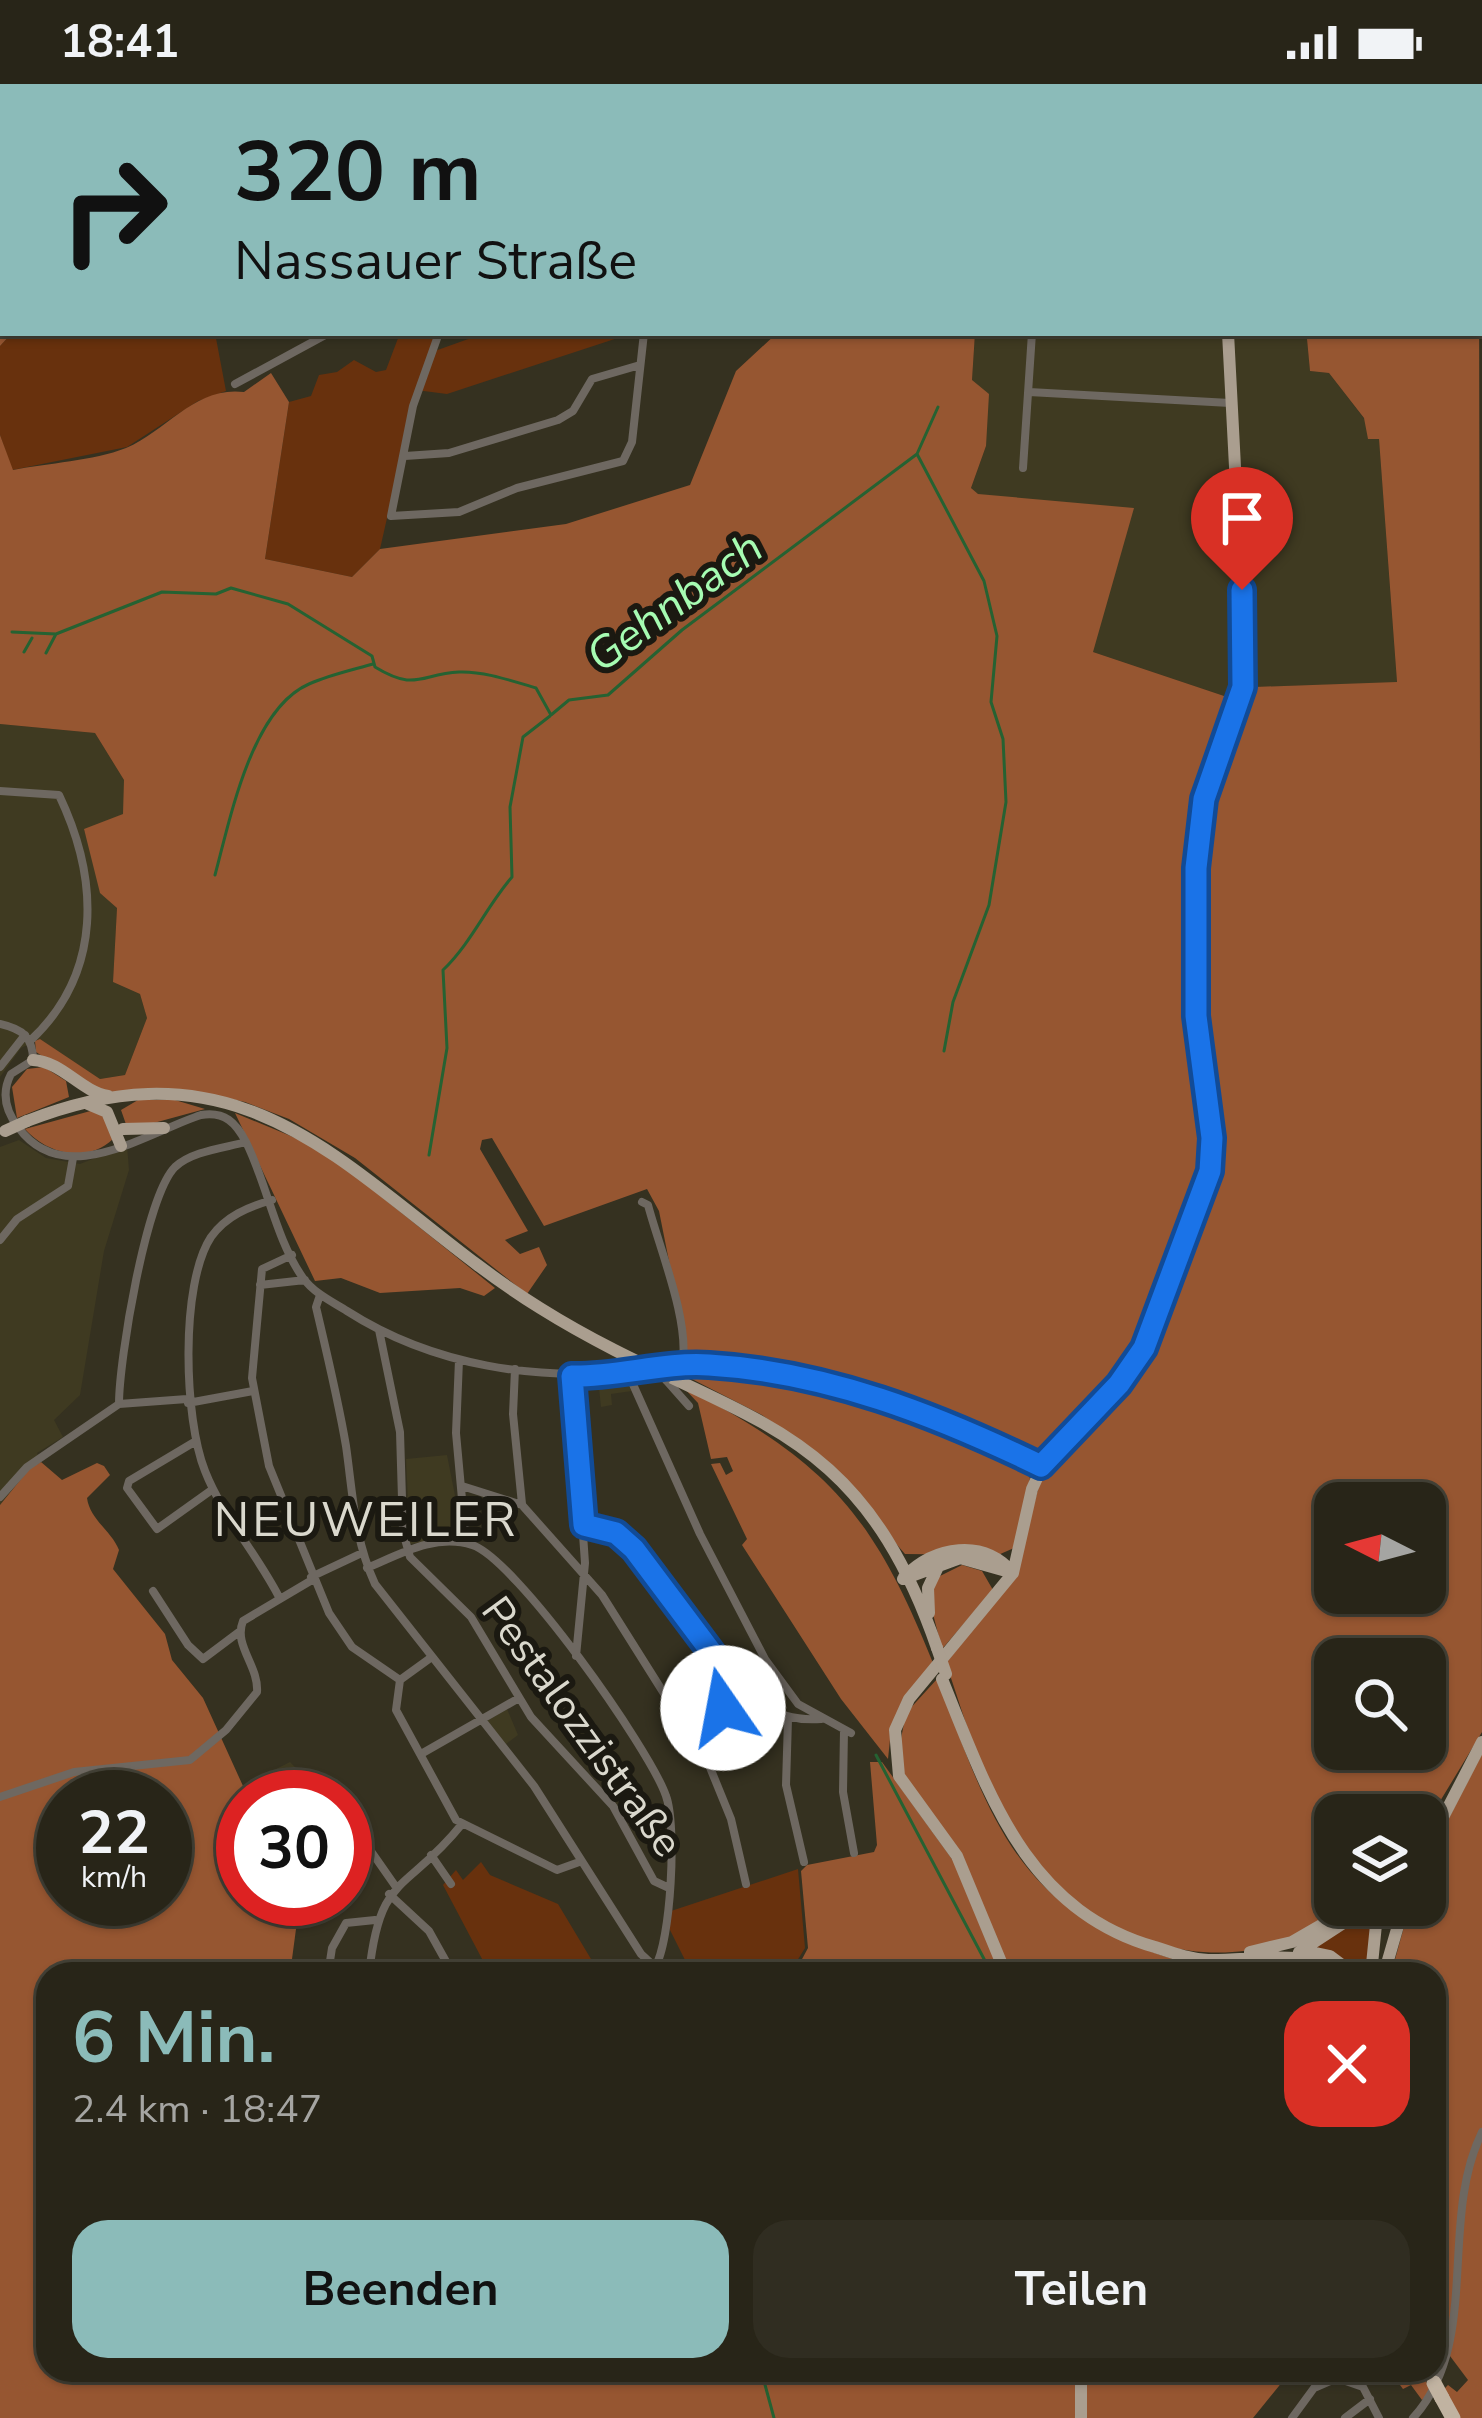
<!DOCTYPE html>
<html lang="de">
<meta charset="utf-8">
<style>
:root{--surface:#282518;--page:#302d21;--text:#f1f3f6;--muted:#a5a5a2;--line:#444237;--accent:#8bbbb9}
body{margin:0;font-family:"Nunito Sans",sans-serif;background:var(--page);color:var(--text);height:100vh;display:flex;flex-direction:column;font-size:45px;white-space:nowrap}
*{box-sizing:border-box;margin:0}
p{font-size:39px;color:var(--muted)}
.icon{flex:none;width:66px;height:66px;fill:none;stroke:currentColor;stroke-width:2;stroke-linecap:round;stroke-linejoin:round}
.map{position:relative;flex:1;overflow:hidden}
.panel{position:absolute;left:36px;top:1878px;width:1410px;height:420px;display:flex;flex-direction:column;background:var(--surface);border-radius:36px;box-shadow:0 3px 9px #0004,0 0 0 3px var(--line)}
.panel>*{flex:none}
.top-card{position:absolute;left:0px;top:0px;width:1482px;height:252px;box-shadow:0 3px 9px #0004,0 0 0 3px var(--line);background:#8bbbb9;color:#111;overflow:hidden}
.needle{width:78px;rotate:276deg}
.tools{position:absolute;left:1314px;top:1398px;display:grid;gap:24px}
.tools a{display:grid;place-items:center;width:132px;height:132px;border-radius:24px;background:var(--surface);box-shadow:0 3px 9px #0004,0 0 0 3px var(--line);font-size:60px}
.speed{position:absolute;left:36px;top:1686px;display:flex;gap:24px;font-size:60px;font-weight:700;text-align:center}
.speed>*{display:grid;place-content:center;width:156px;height:156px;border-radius:50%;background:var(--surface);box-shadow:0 3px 9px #0004,0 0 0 3px var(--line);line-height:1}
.speed small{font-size:30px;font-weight:400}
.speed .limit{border:18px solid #d22;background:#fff;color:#111}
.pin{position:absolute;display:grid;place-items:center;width:102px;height:102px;color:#fff;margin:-123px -51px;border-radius:50% 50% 50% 0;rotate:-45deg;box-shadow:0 0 12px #0007}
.pin .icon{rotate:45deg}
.me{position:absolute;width:132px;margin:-66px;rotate:348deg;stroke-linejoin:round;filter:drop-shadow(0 0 9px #0008)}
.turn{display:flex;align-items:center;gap:42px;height:252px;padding:0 36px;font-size:54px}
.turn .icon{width:156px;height:156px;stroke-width:2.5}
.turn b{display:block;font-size:84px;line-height:102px}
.round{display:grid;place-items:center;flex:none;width:126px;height:126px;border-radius:36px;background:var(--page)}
.summary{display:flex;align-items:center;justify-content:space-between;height:204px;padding:0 36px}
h1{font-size:72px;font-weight:700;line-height:90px;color:var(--accent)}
.primary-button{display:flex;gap:24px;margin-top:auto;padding:24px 36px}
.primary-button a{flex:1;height:138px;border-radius:36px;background:var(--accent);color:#111;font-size:48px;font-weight:700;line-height:138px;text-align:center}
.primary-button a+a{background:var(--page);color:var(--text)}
.status{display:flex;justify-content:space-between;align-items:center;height:84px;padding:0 60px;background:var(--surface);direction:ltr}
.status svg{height:33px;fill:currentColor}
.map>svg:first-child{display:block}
.built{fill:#3f3a21}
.green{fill:#68310d}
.forest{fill:#965631;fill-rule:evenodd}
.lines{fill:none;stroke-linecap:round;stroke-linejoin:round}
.stream{stroke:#256232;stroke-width:3}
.minor{stroke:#6e6861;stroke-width:8}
.major{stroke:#aa9e8f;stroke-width:12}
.highway{stroke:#c1b3a1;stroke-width:15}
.minor-bridge{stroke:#6e6861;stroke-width:8}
.major-bridge{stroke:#aa9e8f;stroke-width:12}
.highway-bridge{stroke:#c1b3a1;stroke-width:15}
.route-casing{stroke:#114b97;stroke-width:30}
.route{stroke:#1a73e8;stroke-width:21}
.labels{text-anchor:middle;stroke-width:12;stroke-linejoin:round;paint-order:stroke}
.street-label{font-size:42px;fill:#dad8cd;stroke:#1b1911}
.water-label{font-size:45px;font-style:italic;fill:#a6fcb2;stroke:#1b1911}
.quarter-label{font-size:48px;letter-spacing:3px;fill:#dad8cd;stroke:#1b1911}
</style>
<div class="status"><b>18:41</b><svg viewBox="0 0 49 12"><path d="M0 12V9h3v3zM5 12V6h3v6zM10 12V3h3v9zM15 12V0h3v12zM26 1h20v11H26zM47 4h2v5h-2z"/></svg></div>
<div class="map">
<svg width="1482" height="2334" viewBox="0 0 1482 2334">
<rect width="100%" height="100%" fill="#353120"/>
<path class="built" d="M981 0H1230V3H981Z
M1386 0H1482V199L1479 3Z
M975 249H1299L1307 255 1310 287 1329 289 1379 354 1397 599 1254 603 1240 597 1239 617 1093 568 971 404 986 362 972 296Z
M0 640 95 649 124 696V730L84 746 107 813 117 824 113 898 140 910 147 934 125 991 100 995 40 955 21 964 0 993Z
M19 1056 46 1074 80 1080 127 1061 129 1086 104 1167 80 1311 54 1336 63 1353 37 1369 41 1378 30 1384 0 1421V1063Z
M624 1293 632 1307 611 1310 612 1321 601 1323 598 1294Z
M447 1371 463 1452 410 1460 406 1375Z
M507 1625 518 1651 506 1660 487 1637Z
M290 1678 324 1713H249L244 1701Z"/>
<path class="green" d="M12 249H215L226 307 198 317 127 363 12 386 0 351V262Z
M400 249H436L432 268 485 249H633L447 310 416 306 380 465 352 493 265 475 289 318 311 312 319 291 337 288 354 276 376 288 386 286Z
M481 1778 490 1791 558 1820 600 1890H490L443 1801 456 1786 463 1796Z
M798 1785 805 1864 789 1890H692L669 1844 671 1827Z
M1367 1828 1373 1831 1367 1890 1313 1863Z"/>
<path class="forest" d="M0 0 69 3H3V249H12L0 262Z
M142 0H374L137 3Z
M1479 182 1482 1648 1425 1742V1731H1335V1821H1353C1331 1832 1310 1847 1287 1856 1187 1895 1068 1839 1014 1751 983 1700 965 1635 946 1579L1013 1496 1045 1380 1143 1276 1211 1100 1199 774 1209 712 1254 603 1397 598 1379 355H1368L1364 334 1329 289 1310 287 1307 255 1299 249H1479ZM1335 1419H1425V1509H1335ZM1335 1575H1425V1665H1335Z
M777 249H975L972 296 989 310 986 362 971 404 978 410 1134 424 1093 568 1239 617 1199 713 1188 784 1190 961 1205 1062 1198 1106 1140 1258 1116 1294 1037 1369 1029 1370C918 1323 810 1280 689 1277L659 1127 647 1105 544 1142 492 1054 482 1056 480 1065 528 1147 505 1156 520 1170 539 1163 547 1181 527 1210 355 1074 289 1035 245 1018 193 1007 99 1009 36 968 35 957 40 955 100 995 125 991 147 934 140 910 113 898 117 824 100 809 84 745 123 730 124 696 95 649 0 640V351L13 386C48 379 93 377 126 364 168 346 195 302 244 308L271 289 289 318 265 475 352 493 380 465 566 440 690 401 736 287Z
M44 983 66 997 69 1013 17 1034 12 1003 27 985Z
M138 1016H175L205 1025 128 1046 121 1026Z
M94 1026 105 1034 113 1055C87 1080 47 1070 25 1045Z
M235 1029 322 1065 495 1204 484 1212 460 1204 380 1209 341 1194 315 1197Z
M691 1284 882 1317 1018 1376 1030 1394 1014 1464 998 1471 905 1470 820 1372 762 1331 686 1292 683 1289Z
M683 1303C826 1377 873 1429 933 1579L891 1646 888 1675 841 1615 742 1461 747 1455 711 1380 720 1379 726 1391 733 1387 727 1373 711 1375 698 1319Z
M41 1378 62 1396 97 1379 104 1382 110 1391 87 1414C90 1436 111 1446 119 1466L113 1485 165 1550 172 1576 203 1614 248 1713H243V1815L279 1820 300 1815 290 1890H48V2286H1077L1078 2334H0V1421L30 1384ZM63 1713H165V1815H63Z
M962 1481 982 1487 993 1506 942 1565 933 1530 934 1495Z
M938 1594C990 1737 1018 1828 1176 1876 1220 1890 1270 1881 1314 1890H1010L966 1782 906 1699 898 1670 906 1629Z
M1482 1670V2334H1459L1443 2306 1448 2301 1457 2308 1468 2296 1450 2272 1437 2295 1433 2286 1434 1890H1391L1410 1821H1425V1780Z
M870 1678H882L957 1782 1003 1890H794L808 1864 801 1787 807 1781 874 1768 877 1761Z
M1085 2286H1292L1253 2334H1085Z
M1389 2286H1420L1431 2307 1422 2316 1411 2301 1403 2305Z"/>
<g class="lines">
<path class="stream" d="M0 219 3 217
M917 370 984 497 997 552 991 618 1003 655 1006 718 989 821 953 918 944 967
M12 548 56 550 162 508 216 510 231 504 288 520 372 572 375 583C416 608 420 590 459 588 484 587 512 597 536 604L551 631 569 616 608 611 682 546 917 370 938 323
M24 568 32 554
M46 569 56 550
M215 791C230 736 251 625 309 600 329 591 352 586 373 580
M429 1071 447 964 443 886C472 858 486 823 512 793L510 723 523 653 550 632
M876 1671 992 1890
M761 2286 774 2334"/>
<path class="minor" d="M484 0 487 3
M558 0 562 3
M732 0 734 3
M84 1 86 0
M414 3 417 0
M463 3 464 0
M606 3V0
M678 3 683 0
M769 3 770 0
M860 3 862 0
M1046 3 1047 0
M439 249 413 322 391 432 459 428 517 404 623 377 632 358 644 249
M235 300 329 249
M1029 308 1230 319
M405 372 449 369 558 336 573 327 592 295 640 281
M1023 384 1032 249
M0 707 59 711C99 795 103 888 31 956
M0 940C22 945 33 953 33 976L11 990C1 1009 5 1026 18 1043 64 1107 146 1049 201 1031 225 1027 236 1039 246 1058 267 1100 276 1156 303 1194 314 1209 331 1217 347 1227 433 1282 538 1298 638 1286
M0 983 25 951
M272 1116C248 1123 226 1132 211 1153 180 1200 184 1335 205 1387 222 1431 257 1470 279 1513
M642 1118 648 1121C659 1163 691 1240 682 1281
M0 1156 17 1135 68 1102 73 1074
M292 1171 262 1185 252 1294 269 1382 329 1529 352 1563 400 1596 396 1626 456 1736 557 1786 582 1777
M260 1201 305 1196
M320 1211 316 1223C327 1270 338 1315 346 1362 353 1411 354 1454 375 1500L534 1702 641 1870 655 1883C671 1858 677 1741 666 1712 650 1665 515 1474 472 1461 436 1449 400 1470 367 1484
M379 1246 400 1348 403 1448 410 1473 471 1533 531 1633 613 1722 654 1797 667 1803
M459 1276 456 1349 466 1459
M658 1284C786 1267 928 1328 1041 1382
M515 1285 513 1330 522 1420
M627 1287 700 1450 765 1575 798 1620 851 1649
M572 1292 585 1479 576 1572
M666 1296 689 1322
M188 1319 253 1307
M119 1320C119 1276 146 1112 175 1083 192 1067 224 1064 246 1058
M119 1320 187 1315
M196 1357 129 1397 127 1404 157 1445 213 1405
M462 1402 522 1421 602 1511 709 1681 731 1735 746 1800
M0 1413 27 1383 119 1320
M584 1441C681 1451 700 1645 821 1635
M311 1493 362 1469
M153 1507 188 1561 203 1575 239 1548
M400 1596 429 1575
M788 1635 786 1701 804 1778
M844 1646 843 1708 854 1769
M421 1670 519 1614
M709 1681C743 1653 709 1621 727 1589
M0 1713 74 1688 190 1676 226 1646 257 1608C259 1582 233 1561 243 1537L312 1496
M345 1730 396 1803
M431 1771 451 1800
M389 1810 429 1847 453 1890
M276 1815H289
M328 1890 332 1864 346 1839 375 1836
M369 1890C380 1787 406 1810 462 1740
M1292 2334 1314 2304 1337 2294 1363 2303 1379 2334
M1345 2334 1370 2315
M1413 2334C1482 2258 1438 2138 1482 2048"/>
<path class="major" d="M1227 0V3
M33 976C63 978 80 1007 108 1012
M88 1020 107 1028 121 1062
M27 1037C266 943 363 1114 540 1224 727 1341 854 1323 937 1564
M123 1045 164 1044
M904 1493C935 1462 983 1454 1013 1489
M903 1495 960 1474 1013 1489
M929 1529 928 1504 937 1485
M942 1595C988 1708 1025 1826 1155 1863 1173 1869 1189 1875 1208 1876 1253 1877 1304 1863 1343 1890
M1425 1768 1482 1658
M1250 1868 1292 1858 1356 1821
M1299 1868 1371 1821
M1311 1868 1330 1872 1354 1890
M1006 1890 957 1772 899 1692 895 1646 909 1615 1013 1489 1032 1405 1048 1370 1119 1300 1144 1264 1206 1102 1212 1055 1196 932V769L1204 715 1241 617 1245 574 1228 249
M1371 1890 1378 1821
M1384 1890 1404 1821
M1081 2286V2334"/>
<path class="highway" d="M1442 2314 1453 2334"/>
<path class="minor-bridge" d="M638 1286 658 1284 666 1296"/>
<path class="major-bridge" d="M5 1047 27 1037
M937 1564 946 1590"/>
<path class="highway-bridge" d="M1434 2299 1442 2314"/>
</g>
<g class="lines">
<g class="route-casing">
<path id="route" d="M723 1624 721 1603 727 1589 634 1465 616 1449 584 1441 572 1292C618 1293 663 1278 709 1281 827 1288 936 1331 1041 1382L1119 1300 1144 1264 1210 1087 1212 1054 1196 932V784L1204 715 1243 603 1242 506"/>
</g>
<use href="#route" class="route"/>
</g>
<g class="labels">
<g class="street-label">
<text transform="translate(583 1642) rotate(54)" y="15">Pestalozzistraße</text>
</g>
<g class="water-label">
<text transform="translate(674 517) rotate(-36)" y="16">Gehnbach</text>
</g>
<g class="quarter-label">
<text x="366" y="1452">NEUWEILER</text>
</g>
</g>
</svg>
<div class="tools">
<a><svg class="needle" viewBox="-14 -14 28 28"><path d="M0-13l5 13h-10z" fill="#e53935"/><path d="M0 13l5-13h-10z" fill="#a5a5a2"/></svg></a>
<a><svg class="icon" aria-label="search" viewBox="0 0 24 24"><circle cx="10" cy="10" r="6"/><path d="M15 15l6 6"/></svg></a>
<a><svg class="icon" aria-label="layers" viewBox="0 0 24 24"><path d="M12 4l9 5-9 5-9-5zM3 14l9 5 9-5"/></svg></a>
</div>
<div class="speed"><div>22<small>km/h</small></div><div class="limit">30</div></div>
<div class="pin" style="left:1242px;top:506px;background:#d93025"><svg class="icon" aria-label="arrive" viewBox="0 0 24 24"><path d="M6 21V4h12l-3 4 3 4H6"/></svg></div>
<svg class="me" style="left:723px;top:1624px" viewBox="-20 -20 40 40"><circle r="19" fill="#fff"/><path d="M0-13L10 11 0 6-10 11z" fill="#1a73e8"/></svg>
<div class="top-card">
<div class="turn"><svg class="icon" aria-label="right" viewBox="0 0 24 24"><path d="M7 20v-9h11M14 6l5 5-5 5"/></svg><div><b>320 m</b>Nassauer Straße</div></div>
</div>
<section class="panel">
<div class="summary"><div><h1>6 Min.</h1><p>2.4 km · 18:47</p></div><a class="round" style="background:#d93025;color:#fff"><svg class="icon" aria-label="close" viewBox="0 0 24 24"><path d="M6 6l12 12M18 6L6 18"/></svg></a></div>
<div class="primary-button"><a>Beenden</a><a>Teilen</a></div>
</section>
</div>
